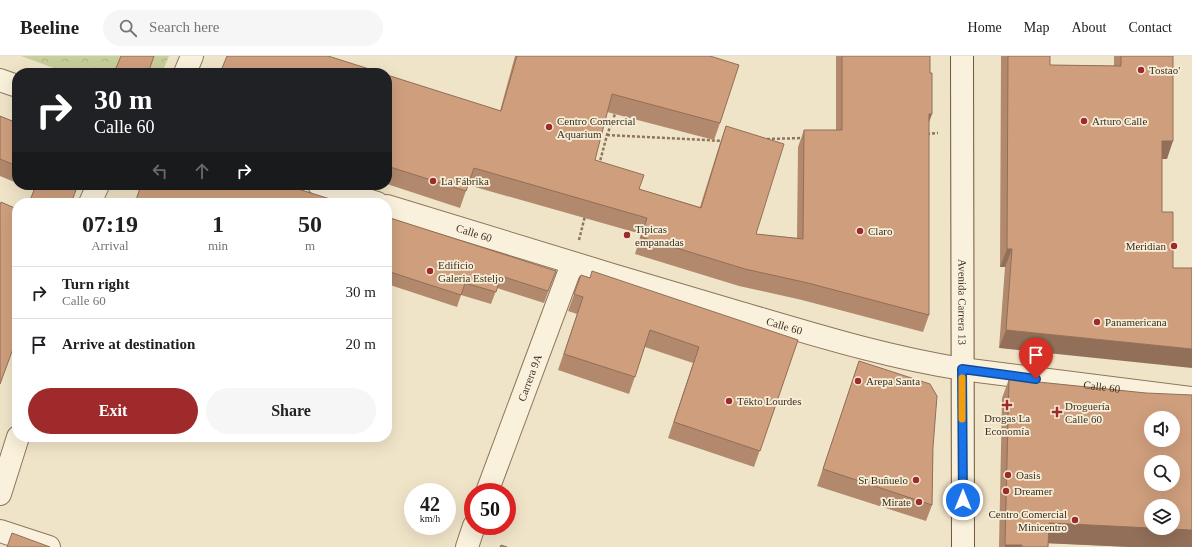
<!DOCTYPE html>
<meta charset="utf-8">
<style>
:root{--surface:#fff;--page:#f6f6f6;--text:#202124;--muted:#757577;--line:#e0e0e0;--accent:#9e2a2b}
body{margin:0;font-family:Georgia,serif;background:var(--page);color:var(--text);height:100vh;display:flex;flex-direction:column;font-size:15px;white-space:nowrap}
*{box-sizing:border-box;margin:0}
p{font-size:13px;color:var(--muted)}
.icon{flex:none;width:22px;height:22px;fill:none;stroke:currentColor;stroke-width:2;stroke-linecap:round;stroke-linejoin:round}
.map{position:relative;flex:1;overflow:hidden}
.side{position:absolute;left:12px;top:142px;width:380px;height:244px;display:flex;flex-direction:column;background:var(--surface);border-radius:16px;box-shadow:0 4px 16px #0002}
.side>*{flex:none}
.banner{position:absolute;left:12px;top:12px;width:380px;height:122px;border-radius:16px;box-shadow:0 4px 16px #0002;background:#202124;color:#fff;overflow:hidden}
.fabs{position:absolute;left:1144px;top:355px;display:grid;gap:8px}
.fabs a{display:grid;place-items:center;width:36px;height:36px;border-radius:50%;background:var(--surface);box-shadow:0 4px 16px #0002;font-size:20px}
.speed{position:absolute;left:404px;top:427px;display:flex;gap:8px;font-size:20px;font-weight:700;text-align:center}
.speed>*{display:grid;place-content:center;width:52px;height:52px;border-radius:50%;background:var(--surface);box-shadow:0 4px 16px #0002;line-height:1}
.speed small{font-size:10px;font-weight:400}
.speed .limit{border:6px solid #d22;background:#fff;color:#111}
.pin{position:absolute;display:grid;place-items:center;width:34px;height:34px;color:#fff;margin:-41px -17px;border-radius:50% 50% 50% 0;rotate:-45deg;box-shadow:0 0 4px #0007}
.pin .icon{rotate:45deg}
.me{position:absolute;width:44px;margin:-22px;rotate:0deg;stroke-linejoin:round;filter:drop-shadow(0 0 3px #0008)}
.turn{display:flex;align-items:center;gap:14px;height:84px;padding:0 16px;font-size:18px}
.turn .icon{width:52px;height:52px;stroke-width:2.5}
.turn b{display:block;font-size:28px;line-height:34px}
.lanes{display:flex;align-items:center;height:38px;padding:0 16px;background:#0003;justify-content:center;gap:20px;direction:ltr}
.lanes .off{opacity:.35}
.eta{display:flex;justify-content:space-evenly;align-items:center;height:68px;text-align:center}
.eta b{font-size:24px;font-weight:700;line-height:28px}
.cta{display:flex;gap:8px;margin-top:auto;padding:8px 16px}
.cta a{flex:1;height:46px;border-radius:24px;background:var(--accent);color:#fff;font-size:16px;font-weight:700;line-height:46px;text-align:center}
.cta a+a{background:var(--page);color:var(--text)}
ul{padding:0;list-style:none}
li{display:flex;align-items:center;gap:12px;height:52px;padding:0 16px;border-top:1px solid var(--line)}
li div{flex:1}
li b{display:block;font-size:15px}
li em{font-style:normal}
header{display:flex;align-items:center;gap:24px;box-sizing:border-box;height:56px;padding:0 20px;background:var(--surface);border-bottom:1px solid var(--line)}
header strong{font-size:19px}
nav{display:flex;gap:22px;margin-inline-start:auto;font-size:14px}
.search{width:280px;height:36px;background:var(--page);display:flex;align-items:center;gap:10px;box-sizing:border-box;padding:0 14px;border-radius:22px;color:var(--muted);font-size:15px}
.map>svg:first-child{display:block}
.forest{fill:url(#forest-crowns)}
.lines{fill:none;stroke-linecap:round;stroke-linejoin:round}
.minor-casing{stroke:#8d765c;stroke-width:24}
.tertiary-casing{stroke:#8d765c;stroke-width:24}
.secondary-casing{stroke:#6f573f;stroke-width:24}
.path{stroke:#8d765c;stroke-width:2.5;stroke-dasharray:3 2;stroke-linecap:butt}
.minor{stroke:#faf1dc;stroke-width:22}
.tertiary{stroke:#faf1dc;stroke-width:22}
.secondary{stroke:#faf1dc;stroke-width:22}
.wall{fill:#b2896c}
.shaded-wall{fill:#916f58}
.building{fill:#cf9f7d;stroke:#916f58;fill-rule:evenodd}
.route-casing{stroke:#114b97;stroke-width:10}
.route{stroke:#1a73e8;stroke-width:7}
.slow{stroke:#f59e0b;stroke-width:7}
.poi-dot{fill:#9e2a2b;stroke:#f7eed8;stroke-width:1.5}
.labels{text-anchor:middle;stroke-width:3.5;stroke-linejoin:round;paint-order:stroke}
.poi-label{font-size:11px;fill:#3d2e20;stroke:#f7eed8;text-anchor:start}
.street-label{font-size:11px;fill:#3d2e20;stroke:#f7eed8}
</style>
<header>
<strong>Beeline</strong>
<div class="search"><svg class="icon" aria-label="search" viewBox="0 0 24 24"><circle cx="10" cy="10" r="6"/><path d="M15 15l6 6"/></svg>Search here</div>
<nav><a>Home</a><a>Map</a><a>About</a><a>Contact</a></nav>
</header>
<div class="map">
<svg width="1192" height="491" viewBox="0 0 1192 491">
<defs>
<pattern id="forest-crowns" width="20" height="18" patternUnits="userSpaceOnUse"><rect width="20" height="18" fill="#c9cf9b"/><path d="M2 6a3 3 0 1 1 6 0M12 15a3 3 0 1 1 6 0" fill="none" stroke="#aeb285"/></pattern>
</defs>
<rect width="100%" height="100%" fill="#f0e4c8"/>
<path class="forest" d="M21 0H169L162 17H67Z"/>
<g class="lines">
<g class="minor-casing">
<g id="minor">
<path id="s1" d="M487 436 572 208"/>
<path d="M0 475 49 491"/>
<path d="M467 491 474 470"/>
</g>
</g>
<g class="tertiary-casing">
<g id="tertiary">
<path d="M185 17 192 0"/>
<path d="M0 24 17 30"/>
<path d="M319 129 377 147"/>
<path d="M90 147 98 129"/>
<path id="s2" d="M387 150C503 186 618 221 734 255 809 277 885 301 962 313L1192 342"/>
<path d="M0 438 18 381"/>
</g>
</g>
<g class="secondary-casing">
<g id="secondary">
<path id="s3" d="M962 0 963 491"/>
</g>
</g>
<path class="path" d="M927 78 938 77
M607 79 724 85
M767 83 804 82
M599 109 607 79 615 58
M579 184 585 160"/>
<use href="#minor" class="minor"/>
<use href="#tertiary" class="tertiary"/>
<use href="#secondary" class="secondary"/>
</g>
<path class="wall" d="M515 0H710L720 67 714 84 607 56 595 104 639 133 700 151 720 87 726 70 756 178 797 182 798 91 804 74H836V0H930L929 65V259L923 276 802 244 739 230 635 198 641 178 468 129 460 152 387 128V19L500 55Z
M1001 0H1050V9L1114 10V0H1173L1167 103H1162L999 292 1005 211H1000Z
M0 60 17 67V127L0 120Z
M22 129H78L34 134Z
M387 161 556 215 544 247 497 232 491 248 461 239 457 251 387 228Z
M581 219 798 284 754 411 668 382 693 307 645 291 629 338 558 314 577 258 568 255Z
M859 305 933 391 932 449 926 465 817 430Z
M1009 323 1146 337 1192 491H1131L1048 487V491H999L1002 342Z"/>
<path class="shaded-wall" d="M929 58H932L926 75Z
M1162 85H1173L1167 103H1156Z
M1007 193H1012L1005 211H1000Z
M1006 274 1192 293V312L999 292Z
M1049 467 1192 474V491H1131L1042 487Z
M1005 489H1022L1021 491H1005Z"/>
<path class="building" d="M121 0H154L148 17H114Z
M227 0H328L382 17H220Z
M517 0H710L739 9 720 67 612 38 595 104 644 119 639 133 701 152 726 70 784 88 756 178 803 183 804 74H842V0H930V17H932V58H929V259L808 227 745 213 641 181 647 162 474 112 466 135 387 110V19L501 55Z
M1008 0H1050V9L1121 10V0H1173V85H1162V156H1173V212H1192V293L1006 274 1012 193H1007Z
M0 60 17 67V110L0 103Z
M36 129H78L71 147H29Z
M141 129H285L343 147H135Z
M1 146 17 153V282L0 328V149Z
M387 161 556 215 548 235 501 220 496 236 465 227 461 239 387 215Z
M592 215 798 284 760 395 674 366 699 291 650 274 635 321 564 298 583 241 574 238 581 219 590 222Z
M859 305 930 328 937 340 933 391 932 449 823 413Z
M1009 323 1146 337 1192 339V474L1049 467 1048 491H1022V489H1005ZM1151 362H1173V384H1151ZM1151 406H1173V428H1151ZM1151 450H1173V472H1151Z
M12 477 50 491H7Z
M501 489 507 491H500Z"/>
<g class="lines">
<g class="route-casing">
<path id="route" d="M963 444 962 313 1036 323"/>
</g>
<use href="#route" class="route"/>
<path class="slow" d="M962 322V363"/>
</g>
<g class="poi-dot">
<circle cx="1141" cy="14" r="4"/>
<circle cx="1084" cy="65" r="4"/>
<circle cx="549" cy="71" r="4"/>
<circle cx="433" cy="125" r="4"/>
<circle cx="860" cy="175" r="4"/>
<circle cx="627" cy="179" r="4"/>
<circle cx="1174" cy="190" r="4"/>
<circle cx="430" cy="215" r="4"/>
<circle cx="1097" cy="266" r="4"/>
<circle cx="858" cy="325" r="4"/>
<circle cx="729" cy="345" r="4"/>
<path d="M1005 343h4v4h4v4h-4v4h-4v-4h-4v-4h4z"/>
<path d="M1055 350h4v4h4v4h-4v4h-4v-4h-4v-4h4z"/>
<circle cx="1008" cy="419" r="4"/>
<circle cx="916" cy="424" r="4"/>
<circle cx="1006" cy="435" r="4"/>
<circle cx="919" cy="446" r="4"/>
<circle cx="1075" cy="464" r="4"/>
</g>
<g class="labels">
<g class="poi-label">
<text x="1149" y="18">Tostao'</text>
<text x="557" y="69">Centro Comercial<tspan x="557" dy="13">Aquarium</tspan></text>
<text x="1092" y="69">Arturo Calle</text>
<text x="441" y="129">La Fábrika</text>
<text x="635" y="177">Tipicas<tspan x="635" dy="13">empanadas</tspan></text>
<text x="868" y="179">Claro</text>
<text x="1166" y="194" text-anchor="end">Meridian</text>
<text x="438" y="213">Edificio<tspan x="438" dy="13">Galeria Esteljo</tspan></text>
<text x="1105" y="270">Panamericana</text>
<text x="866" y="329">Arepa Santa</text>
<text x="737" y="349">Têkto Lourdes</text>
<text x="1065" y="354">Droguería<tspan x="1065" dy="13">Calle 60</tspan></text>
<text x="1007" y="366" text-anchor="middle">Drogas La<tspan x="1007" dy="13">Economía</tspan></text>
<text x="1016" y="423">Oasis</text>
<text x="908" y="428" text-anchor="end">Sr Buñuelo</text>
<text x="1014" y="439">Dreamer</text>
<text x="911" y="450" text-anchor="end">Mirate</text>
<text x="1067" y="462" text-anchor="end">Centro Comercial<tspan x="1067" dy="13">Minicentro</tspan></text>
</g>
<g class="street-label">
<text dy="4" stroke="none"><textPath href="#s2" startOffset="91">Calle 60</textPath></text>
<text dy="4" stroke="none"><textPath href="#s3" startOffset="246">Avenida Carrera 13</textPath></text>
<text dy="4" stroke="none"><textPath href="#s2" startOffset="415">Calle 60</textPath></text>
<text dy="4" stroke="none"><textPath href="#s1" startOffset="122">Carrera 9A</textPath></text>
<text dy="4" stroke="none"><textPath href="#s2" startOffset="739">Calle 60</textPath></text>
</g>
</g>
</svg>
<div class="fabs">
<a><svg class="icon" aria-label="sound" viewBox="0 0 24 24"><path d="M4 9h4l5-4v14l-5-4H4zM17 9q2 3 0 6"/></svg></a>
<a><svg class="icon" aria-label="search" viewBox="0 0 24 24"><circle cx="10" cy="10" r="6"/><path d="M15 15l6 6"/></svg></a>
<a><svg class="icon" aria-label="layers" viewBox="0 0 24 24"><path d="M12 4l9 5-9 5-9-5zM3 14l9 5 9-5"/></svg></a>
</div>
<div class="speed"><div>42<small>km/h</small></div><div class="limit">50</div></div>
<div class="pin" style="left:1036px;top:323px;background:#d93025"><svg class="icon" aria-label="arrive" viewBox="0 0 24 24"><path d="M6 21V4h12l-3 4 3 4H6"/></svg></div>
<svg class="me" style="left:963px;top:444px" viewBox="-20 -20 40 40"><circle r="17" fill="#1a73e8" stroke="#fff" stroke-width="3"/><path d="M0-11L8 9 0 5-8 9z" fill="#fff"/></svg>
<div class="banner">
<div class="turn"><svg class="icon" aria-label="right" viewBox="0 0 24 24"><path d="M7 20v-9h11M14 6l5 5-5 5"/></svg><div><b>30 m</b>Calle 60</div></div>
<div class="lanes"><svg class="icon off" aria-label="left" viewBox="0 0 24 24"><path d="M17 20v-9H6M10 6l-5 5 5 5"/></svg><svg class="icon off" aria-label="ahead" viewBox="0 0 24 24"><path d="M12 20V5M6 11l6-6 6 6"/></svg><svg class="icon" aria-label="right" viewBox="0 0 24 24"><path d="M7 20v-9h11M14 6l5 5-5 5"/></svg></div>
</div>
<section class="side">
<div class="eta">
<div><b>07:19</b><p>Arrival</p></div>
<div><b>1</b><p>min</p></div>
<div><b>50</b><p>m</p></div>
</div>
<ul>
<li><svg class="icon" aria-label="right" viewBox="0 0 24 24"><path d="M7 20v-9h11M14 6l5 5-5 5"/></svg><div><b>Turn right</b><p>Calle 60</p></div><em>30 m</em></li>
<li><svg class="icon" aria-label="arrive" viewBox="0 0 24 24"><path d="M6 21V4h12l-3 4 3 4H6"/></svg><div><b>Arrive at destination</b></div><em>20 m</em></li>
</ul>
<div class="cta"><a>Exit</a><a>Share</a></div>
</section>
</div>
